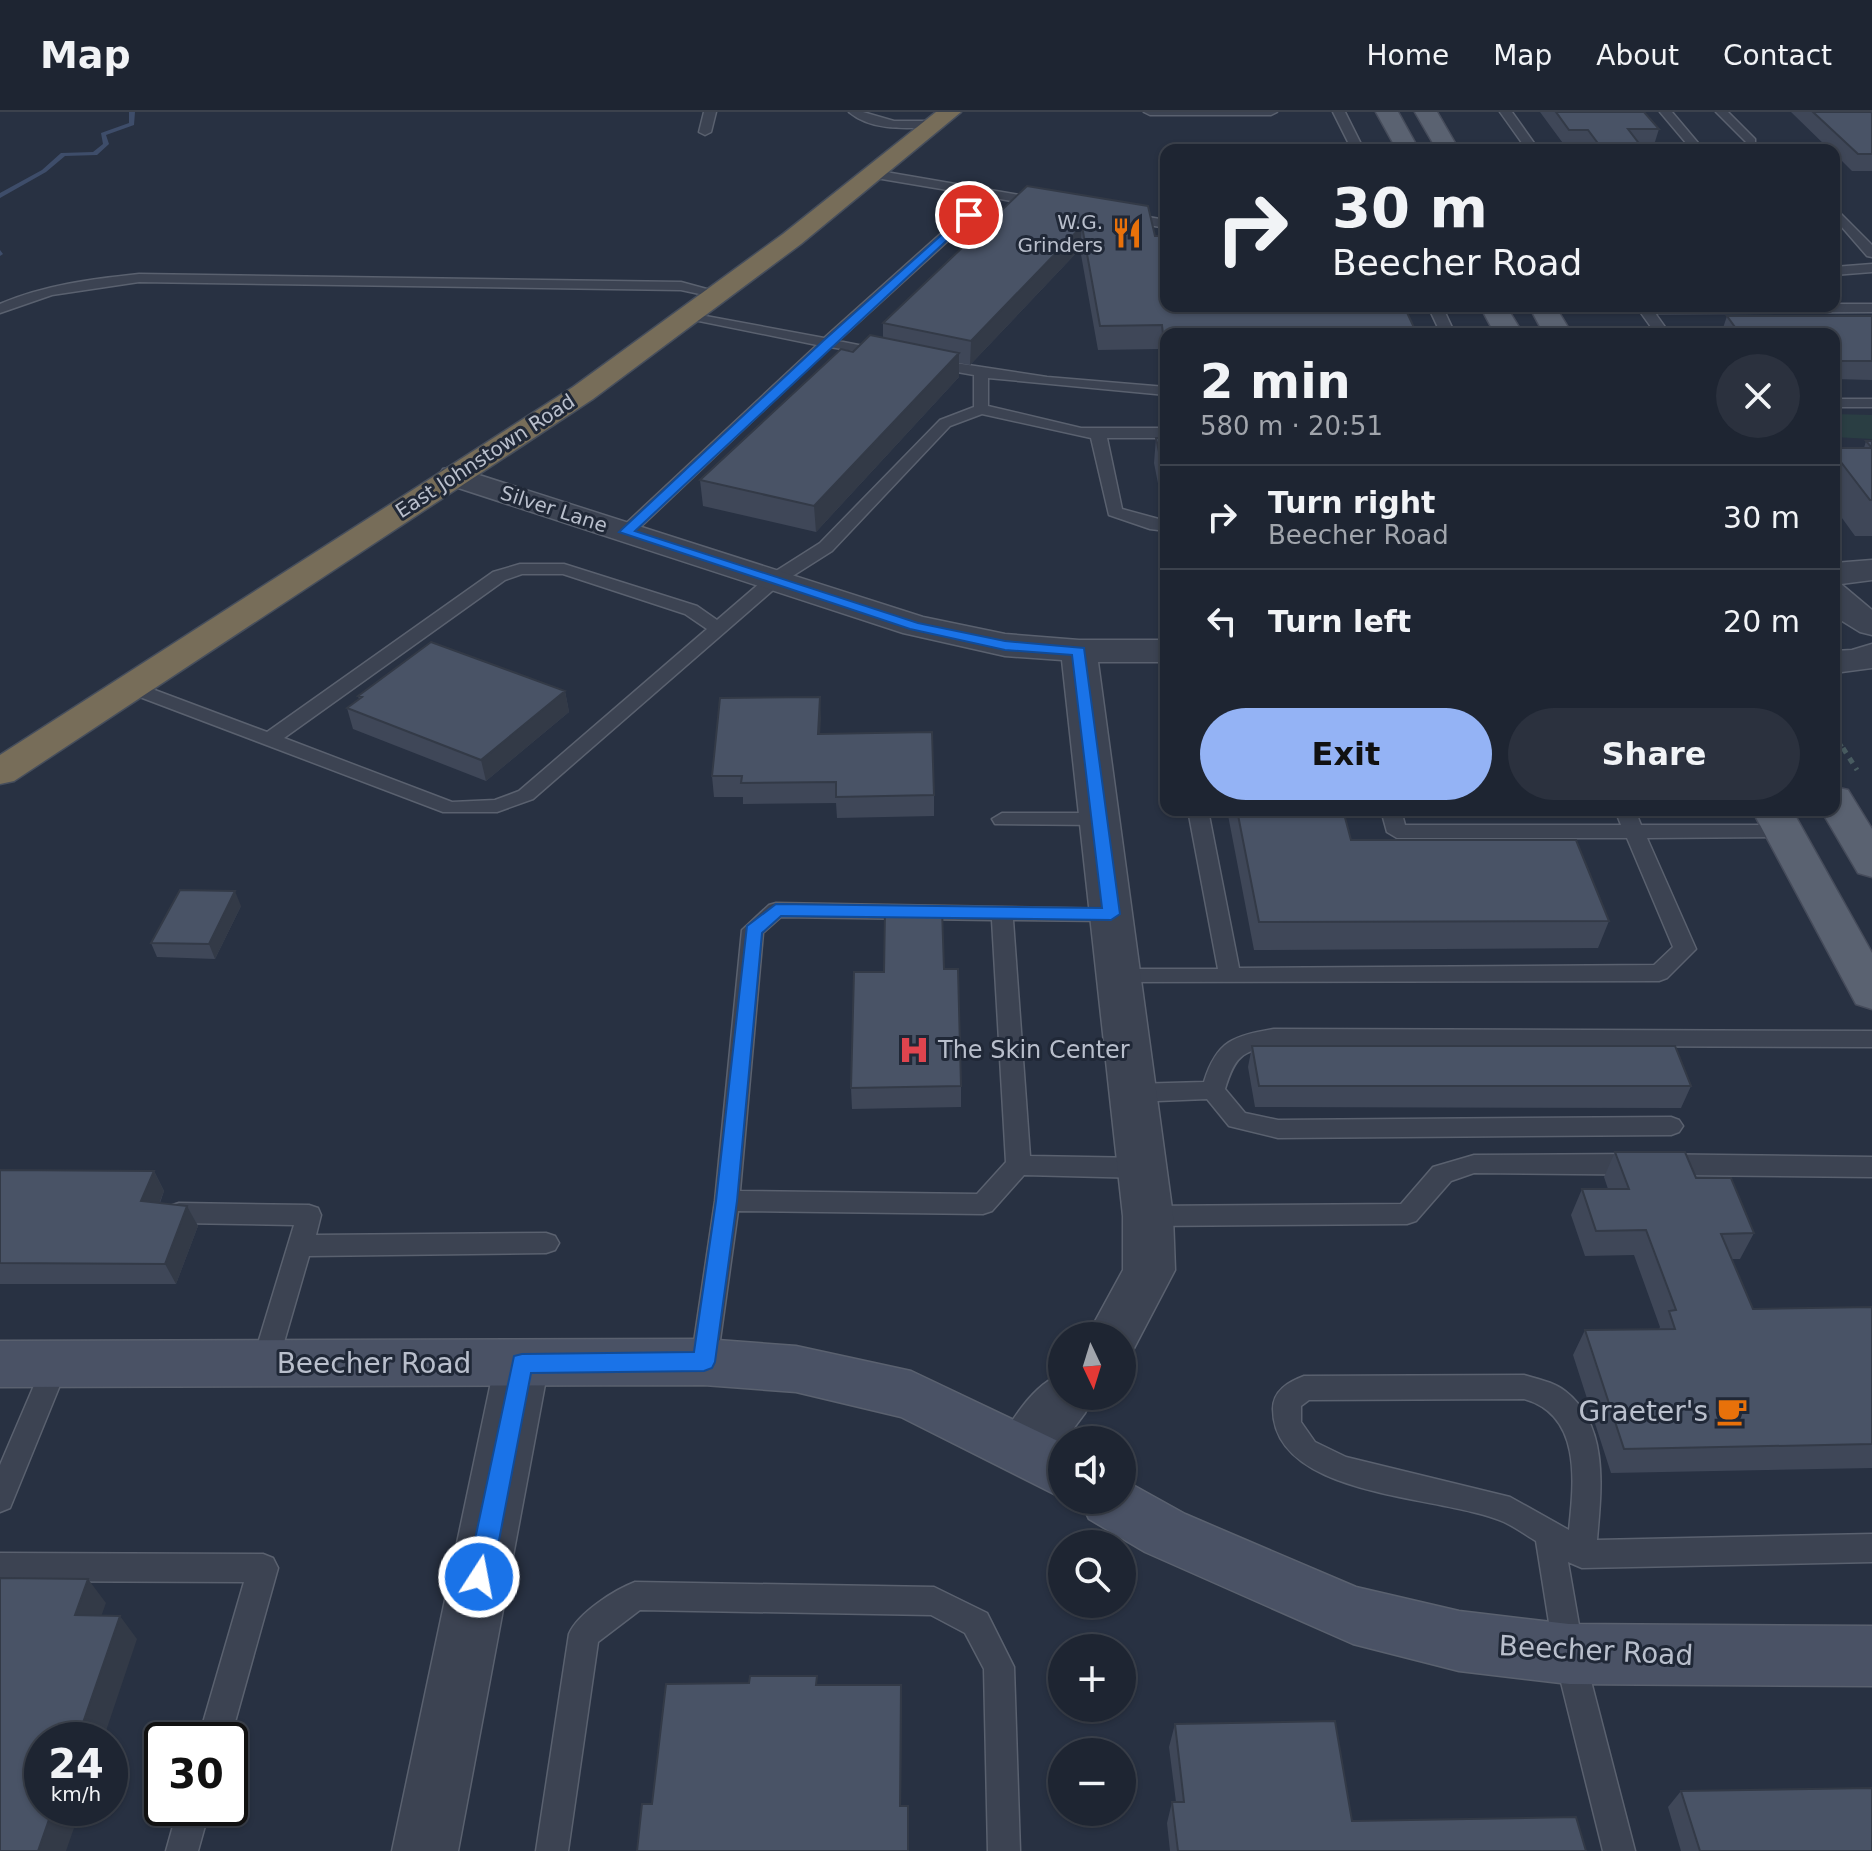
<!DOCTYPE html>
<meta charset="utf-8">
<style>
:root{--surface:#1e2532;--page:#2b313e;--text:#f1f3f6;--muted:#a1a5ac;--line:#3c424d;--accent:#94b3f5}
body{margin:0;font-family:"DejaVu Sans",sans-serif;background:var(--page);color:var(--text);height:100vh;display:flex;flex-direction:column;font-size:30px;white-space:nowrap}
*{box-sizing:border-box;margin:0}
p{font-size:26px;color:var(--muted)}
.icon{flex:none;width:44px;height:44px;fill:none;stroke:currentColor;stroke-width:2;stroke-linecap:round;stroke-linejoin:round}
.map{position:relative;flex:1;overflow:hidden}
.details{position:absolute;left:1160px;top:216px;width:680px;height:488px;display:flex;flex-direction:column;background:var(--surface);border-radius:16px;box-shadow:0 2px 6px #0004,0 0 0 2px var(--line)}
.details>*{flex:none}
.hud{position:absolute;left:1160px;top:32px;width:680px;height:168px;border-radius:16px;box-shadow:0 2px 6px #0004,0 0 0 2px var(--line);background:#1e2532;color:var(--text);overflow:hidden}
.needle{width:52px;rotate:176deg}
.buttons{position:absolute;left:1048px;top:1210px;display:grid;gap:16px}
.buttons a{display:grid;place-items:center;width:88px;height:88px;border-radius:50%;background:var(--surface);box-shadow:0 2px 6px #0004,0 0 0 2px var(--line);font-size:40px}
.speed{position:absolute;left:24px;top:1610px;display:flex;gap:16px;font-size:40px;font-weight:700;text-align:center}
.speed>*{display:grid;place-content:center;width:104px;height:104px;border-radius:50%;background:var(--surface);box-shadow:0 2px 6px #0004,0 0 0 2px var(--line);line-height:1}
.speed small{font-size:20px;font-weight:400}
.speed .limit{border:4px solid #111;border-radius:12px;background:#fff;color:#111}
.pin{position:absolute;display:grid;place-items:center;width:68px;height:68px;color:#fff;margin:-34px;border:4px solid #fff;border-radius:50%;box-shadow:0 2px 8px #0007}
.me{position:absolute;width:88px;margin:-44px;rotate:11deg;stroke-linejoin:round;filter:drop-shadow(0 0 6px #0008)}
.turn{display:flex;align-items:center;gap:28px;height:168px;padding:0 40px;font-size:36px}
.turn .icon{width:104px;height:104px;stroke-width:2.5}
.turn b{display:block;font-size:56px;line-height:68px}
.round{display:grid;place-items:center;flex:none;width:84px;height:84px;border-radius:42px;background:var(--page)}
.overview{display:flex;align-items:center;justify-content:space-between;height:136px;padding:0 40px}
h1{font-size:48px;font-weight:700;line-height:60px}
.primary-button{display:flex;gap:16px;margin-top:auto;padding:16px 40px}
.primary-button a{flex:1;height:92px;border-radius:48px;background:var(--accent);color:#111;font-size:32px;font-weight:700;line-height:92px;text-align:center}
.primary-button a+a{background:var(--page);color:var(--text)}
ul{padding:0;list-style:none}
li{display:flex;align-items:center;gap:24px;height:104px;padding:0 40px;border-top:2px solid var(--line)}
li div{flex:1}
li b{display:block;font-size:30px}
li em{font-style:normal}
header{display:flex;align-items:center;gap:48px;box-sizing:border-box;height:112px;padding:0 40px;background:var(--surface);border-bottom:2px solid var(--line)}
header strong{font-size:38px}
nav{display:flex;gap:44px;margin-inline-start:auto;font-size:28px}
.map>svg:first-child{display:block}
.green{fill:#2a3e43}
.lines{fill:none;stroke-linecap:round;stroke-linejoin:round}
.stream{fill:#3e4d6a;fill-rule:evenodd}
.lane-casing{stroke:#5a616f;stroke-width:3}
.street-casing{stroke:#5a616f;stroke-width:3}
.secondary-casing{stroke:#5a616f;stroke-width:3}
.primary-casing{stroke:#464c5b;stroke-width:3}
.highway-casing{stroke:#464e5c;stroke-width:3}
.path-far1{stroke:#485b60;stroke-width:4;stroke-dasharray:5 5;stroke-linecap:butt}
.path{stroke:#485b60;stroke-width:5;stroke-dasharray:6 6;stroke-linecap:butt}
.lane{fill:#3c4352;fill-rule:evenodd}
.street{fill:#3c4352;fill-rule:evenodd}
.secondary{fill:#4a5265;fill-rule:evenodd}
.primary{fill:#5a6271;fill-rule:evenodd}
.highway{fill:#776d59;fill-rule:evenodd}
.wall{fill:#3f4758}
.shaded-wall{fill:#333a47}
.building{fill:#495366;stroke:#333a47;stroke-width:2}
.route{fill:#1a73e8;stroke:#114b97;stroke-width:2}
.labels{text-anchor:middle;stroke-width:6;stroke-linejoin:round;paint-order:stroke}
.far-poi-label{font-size:20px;fill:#b9bfcc;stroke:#202837;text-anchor:end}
.far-street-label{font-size:20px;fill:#b9bfcc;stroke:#202837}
.poi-label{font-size:24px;fill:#b9bfcc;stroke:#202837;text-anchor:start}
.near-street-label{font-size:28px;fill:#b9bfcc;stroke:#202837}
.near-poi-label{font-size:28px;fill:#b9bfcc;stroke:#202837;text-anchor:end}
</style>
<header>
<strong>Map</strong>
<nav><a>Home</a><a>Map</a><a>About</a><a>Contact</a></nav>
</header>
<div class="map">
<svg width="1872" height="1739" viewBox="0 0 1872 1739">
<rect width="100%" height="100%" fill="#283142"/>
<path class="green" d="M1834 302 1872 303V327L1834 325Z"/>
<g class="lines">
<path class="stream" d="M129 0H135L134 13 106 23 109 32 97 43 65 44 46 60 0 86V81L42 58 61 41 93 40 103 32 101 21 129 11Z
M0 138 3 142 0 144Z"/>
<g class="lane-casing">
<path id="lane" d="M704 0H716L711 20 705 23 699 20Z
M849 0H863L894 9H936L942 12 936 15C908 16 873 20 849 0Z
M1144 0H1277L1271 3H1150Z
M1333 0H1345L1364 38H1352Z
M1500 0H1512L1539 38H1527Z
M1660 0H1672L1704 38H1692Z
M1716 0H1728L1755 27V31H1747Z
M874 58 1043 87 1049 91 1043 95 995 86 838 229 889 239V245L830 235 632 423H620V417L817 233 689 207 684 206V200L824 226 983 84 870 65V59Z
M1834 95 1872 133V145L1867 144 1834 106Z
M1124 101 1166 108V116L1120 108V102Z
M1872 152V160L1834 163V155Z
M139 162 681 170 725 182 718 186 681 178 139 170 52 183 0 201V192C44 173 92 167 139 162Z
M1834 192H1872V200L1655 201 1670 222H1656L1636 194Z
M1428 194H1442L1455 222H1441Z
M929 247 1047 265 1166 275V283L988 266V294L1081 316H1166V326H1107L1122 397 1166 409V419L1150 417 1109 403 1091 326 982 302 950 314 832 439 780 472 533 687 497 700H443L124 579 121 575 124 571H136L267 620 493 460 520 452H564L697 494 717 508 768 464 820 431 940 308 974 295V263L924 254 922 251ZM522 462H563L685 502 707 517 519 679 495 688 452 690 284 626 505 468Z
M1834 287H1872V295H1834Z
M1188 698H1208L1239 856 1654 853 1673 835 1627 726H1397L1387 720 1381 698H1401L1405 713H1621L1615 698H1635L1641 713H1783L1793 719 1783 725 1647 726 1696 837 1667 866 1659 869 1111 870 1108 865 1111 860 1119 857H1218Z
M1002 701H1100L1110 707 1100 713 995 712 992 707Z
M776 791 1118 797 1122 802 1118 807 1111 809 1013 808 1030 1044 1143 1046 1152 1049 1155 1056 1152 1063 1143 1066 1024 1063 992 1099 983 1102 738 1099 717 1250 713 1258 704 1262 695 1258 691 1250 715 1089 742 818 769 793ZM781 805 992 808 1006 1050 977 1082 740 1079 763 821Z
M1274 917 1872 919V935L1274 933C1241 940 1235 944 1225 977L1245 1001 1278 1008 1671 1005 1679 1008 1683 1014 1679 1020 1671 1023 1278 1026 1229 1014 1207 987 1133 990 1125 987 1121 981 1125 975 1133 972 1204 970C1217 928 1234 924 1274 917Z
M1639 1042 1872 1045V1065L1474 1061 1451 1069 1416 1109 1407 1112 1148 1114 1139 1111 1136 1104 1139 1097 1148 1094 1401 1092 1433 1055 1474 1043Z
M179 1091 309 1093 318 1096 321 1103 316 1123 546 1121 555 1124 559 1131 555 1138 546 1141 309 1144 278 1251 274 1259 265 1263 256 1259 252 1251 294 1113 179 1111 170 1108 167 1101 170 1094Z
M56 1239 65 1243 69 1251 10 1396 0 1400V1353L47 1243Z
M1524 1263C1537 1267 1554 1270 1565 1279 1610 1314 1601 1379 1597 1428L1872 1422V1450L1582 1456 1568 1450 1584 1542 1635 1739H1603L1554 1542 1536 1429C1526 1423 1515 1415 1504 1410 1444 1383 1273 1387 1273 1297 1273 1279 1288 1270 1304 1264ZM1524 1287C1582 1303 1574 1370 1569 1418L1510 1385 1346 1345 1315 1330 1301 1310V1294L1309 1288Z
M0 1441 263 1442 273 1446 278 1456 230 1628H198L244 1470 0 1469Z
M635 1470 934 1475 987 1501 1014 1555 1020 1739H988L984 1557 965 1521 931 1503 640 1498 598 1530 568 1739H536L569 1522C578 1501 614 1478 635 1470Z
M178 1696H210L198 1739H166Z"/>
</g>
<g class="street-casing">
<path id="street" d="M454 355 923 505 1005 522 1079 528H1166V550H1098L1173 1104 1175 1158 1132 1240 1122 1243V1224H1087L1123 1158V1104L1062 548 1005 544 903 521 443 371 438 364 443 357Z
M1872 448V468L1841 472 1872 498V523L1860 520 1834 504V451Z
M1872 532V556L1834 561V539L1852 538Z
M522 1228 541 1235 549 1251 458 1739H392L495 1251 503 1235Z
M1062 1262V1284H1093L1085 1301 1044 1356 1024 1363 1004 1356 996 1338C1009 1311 1033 1272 1062 1262Z"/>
</g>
<g class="secondary-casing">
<path id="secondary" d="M704 1227 796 1234 911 1259 1062 1331V1386L901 1305 796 1280 704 1273 0 1275V1229Z
M1122 1367 1185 1402 1356 1475 1459 1499 1569 1512 1872 1514V1574L1569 1572 1459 1559 1353 1532 1145 1440 1089 1407 1080 1388H1122Z"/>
</g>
<g class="primary-casing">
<path id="primary" d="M1376 0H1398L1419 38H1397Z
M1415 0H1437L1459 38H1437Z
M1480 194H1506L1523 222H1495Z
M1529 194H1555L1572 222H1544Z
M1834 675 1848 678 1872 717V765L1858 761 1821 698H1834Z
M1752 698H1792L1872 841V897L1856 892Z"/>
</g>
<g class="highway-casing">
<path id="highway" d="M936 0H961L801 132 593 287 14 669 0 672V643L573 275 783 122Z"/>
</g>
<path class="path-far1" d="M1834 622 1844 638"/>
<path class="path" d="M1843 636 1857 658"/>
<use href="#lane" class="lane"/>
<use href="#street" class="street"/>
<use href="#secondary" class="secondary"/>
<use href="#primary" class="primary"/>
<use href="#highway" class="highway"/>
</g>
<path class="wall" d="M1540 0H1644L1659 17 1654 33H1640L1644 38H1587L1584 34H1565Z
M1791 0H1871L1872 1V59H1852L1834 41V38H1830Z
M1027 74 1148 94 1166 222V255H1162L1159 237 1098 238 1080 137 970 253 959 251V265L816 420 703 394 700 368 853 240 883 226V211Z
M1727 204H1872V268L1834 267V222H1721Z
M1156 326H1166V402H1164L1154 351Z
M1866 329H1872V424H1855L1834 395V336H1864Z
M565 579 569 600 486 669 353 617 347 596 359 587 358 584Z
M820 585V622L934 683V704L837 706 836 691 743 692V685H714L712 664Z
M1227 698H1343L1351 728 1609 809 1598 836 1254 838Z
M241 794 215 847 157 845 151 831Z
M944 857 961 974V995L852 997 851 976 884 860Z
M1252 934 1691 974 1681 996 1255 995 1248 955Z
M1615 1040 1696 1066 1754 1121 1740 1147H1732L1753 1197 1872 1195V1356L1611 1361 1573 1243 1585 1218 1659 1217 1660 1215 1634 1143 1585 1144 1571 1103 1582 1077H1608L1604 1065Z
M0 1058 154 1059 164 1079 160 1091 187 1094 198 1114 176 1172H0Z
M1175 1612 1352 1709 1586 1739H1170L1167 1711 1172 1690H1176L1169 1635Z
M1681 1679 1872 1739H1681L1668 1695Z"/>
<path class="shaded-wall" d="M1082 114 1080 137 970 253 971 229Z
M959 241V265L816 420 814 394Z
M565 579 569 600 486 669 481 648Z
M820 585 821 606 819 643 818 622Z
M235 779 241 794 215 847 209 832Z
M154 1059 164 1079 152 1110 141 1089Z
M187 1094 198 1114 176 1172 165 1152Z
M88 1467 106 1491 93 1527 75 1503Z
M120 1504 137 1527 103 1628H77Z
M901 1573 902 1595 901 1715 900 1694Z
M53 1696H81L66 1739H38Z"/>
<path class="building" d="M1556 0H1644L1659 17H1628L1644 38H1603L1588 18H1569Z
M1813 0H1871L1872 1V42H1858Z
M1027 74 1148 94 1155 124H1166V194H1404L1417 222H1166V231H1164L1162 213 1100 214 1082 114 971 229 883 211Z
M1727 204H1872V249H1834V222H1740Z
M870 223 959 241 814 394 700 368 841 237 853 240Z
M1156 326H1166V373Z
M1866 329H1872V388H1870L1834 341V336H1872Z
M431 530 565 579 481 648 347 596 362 585 358 584Z
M820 585 818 622 932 620 934 683 836 685V670L741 671 742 664H712L720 586Z
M1237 698H1343L1351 728H1576L1609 809 1259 810Z
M180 778 235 779 209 832 151 831Z
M942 797 944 857H958L961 974 851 976 854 860H884L885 798Z
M1252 934H1675L1691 974H1259Z
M1615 1040H1685L1696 1066H1731L1754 1121 1721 1122 1753 1197 1872 1195V1332L1624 1337 1585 1218 1675 1217 1669 1199 1676 1198 1646 1118 1596 1119 1582 1077H1629Z
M0 1058 154 1059 141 1089 187 1094 165 1152 0 1151Z
M0 1466 88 1467 75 1503 120 1504 77 1628H42V1696H53L38 1739H0Z
M750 1564H817L816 1573H901L900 1694H908V1739H637L642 1692H652L666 1572 749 1571Z
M1335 1609 1352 1709 1576 1705 1586 1739H1178L1172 1690H1184L1175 1612Z
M1872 1676V1739H1700L1681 1679Z"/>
<path class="route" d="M966 101 974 103 635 419 918 511 1005 529 1084 536 1120 802 1111 808 781 804 762 821 737 1089 715 1250 712 1256 704 1259 531 1261 492 1465 488 1473 479 1476 471 1473 467 1465 514 1244 522 1242 694 1240 716 1089 747 814 776 792 1102 796 1072 543 1005 538 910 517 619 420 823 229Z"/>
<defs>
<g id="restaurant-bare" transform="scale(2.4)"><path d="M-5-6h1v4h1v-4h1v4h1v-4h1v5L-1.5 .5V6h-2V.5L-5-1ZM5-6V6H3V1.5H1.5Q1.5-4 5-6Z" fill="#e8710a" stroke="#202837" stroke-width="2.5" paint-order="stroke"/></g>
<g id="hospital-bare" transform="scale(2.4)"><path d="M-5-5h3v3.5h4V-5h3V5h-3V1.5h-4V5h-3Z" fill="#e0444e" stroke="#202837" stroke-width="2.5" paint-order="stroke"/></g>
<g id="cafe-bare" transform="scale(2.4)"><path d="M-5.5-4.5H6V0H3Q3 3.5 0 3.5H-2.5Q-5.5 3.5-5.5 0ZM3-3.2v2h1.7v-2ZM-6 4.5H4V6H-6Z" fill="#e8710a" stroke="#202837" stroke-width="2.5" paint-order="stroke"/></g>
</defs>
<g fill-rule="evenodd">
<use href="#restaurant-bare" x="1127" y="121"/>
<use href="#hospital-bare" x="914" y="938"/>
<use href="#cafe-bare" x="1732" y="1299"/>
</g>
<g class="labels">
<g class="far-poi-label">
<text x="1103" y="117">W.G.<tspan x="1103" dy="23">Grinders</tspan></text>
</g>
<g class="far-street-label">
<text transform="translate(485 344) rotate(-33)" y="7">East Johnstown Road</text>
<text transform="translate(554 397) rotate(18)" y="7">Silver Lane</text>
</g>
<g class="poi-label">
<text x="938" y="946">The Skin Center</text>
</g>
<g class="near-street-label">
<text x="374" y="1261">Beecher Road</text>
<text transform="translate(1596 1538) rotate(3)" y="10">Beecher Road</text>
</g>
<g class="near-poi-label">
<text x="1708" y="1309">Graeter's</text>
</g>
</g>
</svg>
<div class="buttons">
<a><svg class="needle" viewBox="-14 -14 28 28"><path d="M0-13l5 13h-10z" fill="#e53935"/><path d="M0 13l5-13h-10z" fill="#a1a5ac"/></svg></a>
<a><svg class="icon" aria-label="sound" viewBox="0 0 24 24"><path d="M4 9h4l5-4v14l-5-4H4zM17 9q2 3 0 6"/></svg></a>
<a><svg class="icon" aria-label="search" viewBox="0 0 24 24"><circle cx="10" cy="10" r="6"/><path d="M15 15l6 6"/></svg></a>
<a>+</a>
<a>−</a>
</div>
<div class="speed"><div>24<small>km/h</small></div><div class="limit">30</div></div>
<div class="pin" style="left:969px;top:103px;background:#d93025"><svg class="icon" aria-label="arrive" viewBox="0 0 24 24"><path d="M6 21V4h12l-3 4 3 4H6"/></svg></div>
<svg class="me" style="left:479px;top:1465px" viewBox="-20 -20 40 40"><circle r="17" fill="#1a73e8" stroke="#fff" stroke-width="3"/><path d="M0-11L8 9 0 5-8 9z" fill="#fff"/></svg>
<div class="hud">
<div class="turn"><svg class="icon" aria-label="right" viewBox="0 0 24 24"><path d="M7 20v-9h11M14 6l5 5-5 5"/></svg><div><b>30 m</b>Beecher Road</div></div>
</div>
<section class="details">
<div class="overview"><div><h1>2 min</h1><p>580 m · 20:51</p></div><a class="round"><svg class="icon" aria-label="close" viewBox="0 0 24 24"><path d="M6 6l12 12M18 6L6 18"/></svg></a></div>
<ul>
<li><svg class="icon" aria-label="right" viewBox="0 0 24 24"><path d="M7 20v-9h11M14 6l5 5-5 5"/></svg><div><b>Turn right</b><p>Beecher Road</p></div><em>30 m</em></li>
<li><svg class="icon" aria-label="left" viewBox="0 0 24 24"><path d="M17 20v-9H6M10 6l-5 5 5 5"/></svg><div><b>Turn left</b></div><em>20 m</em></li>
</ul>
<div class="primary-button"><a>Exit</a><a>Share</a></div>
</section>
</div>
